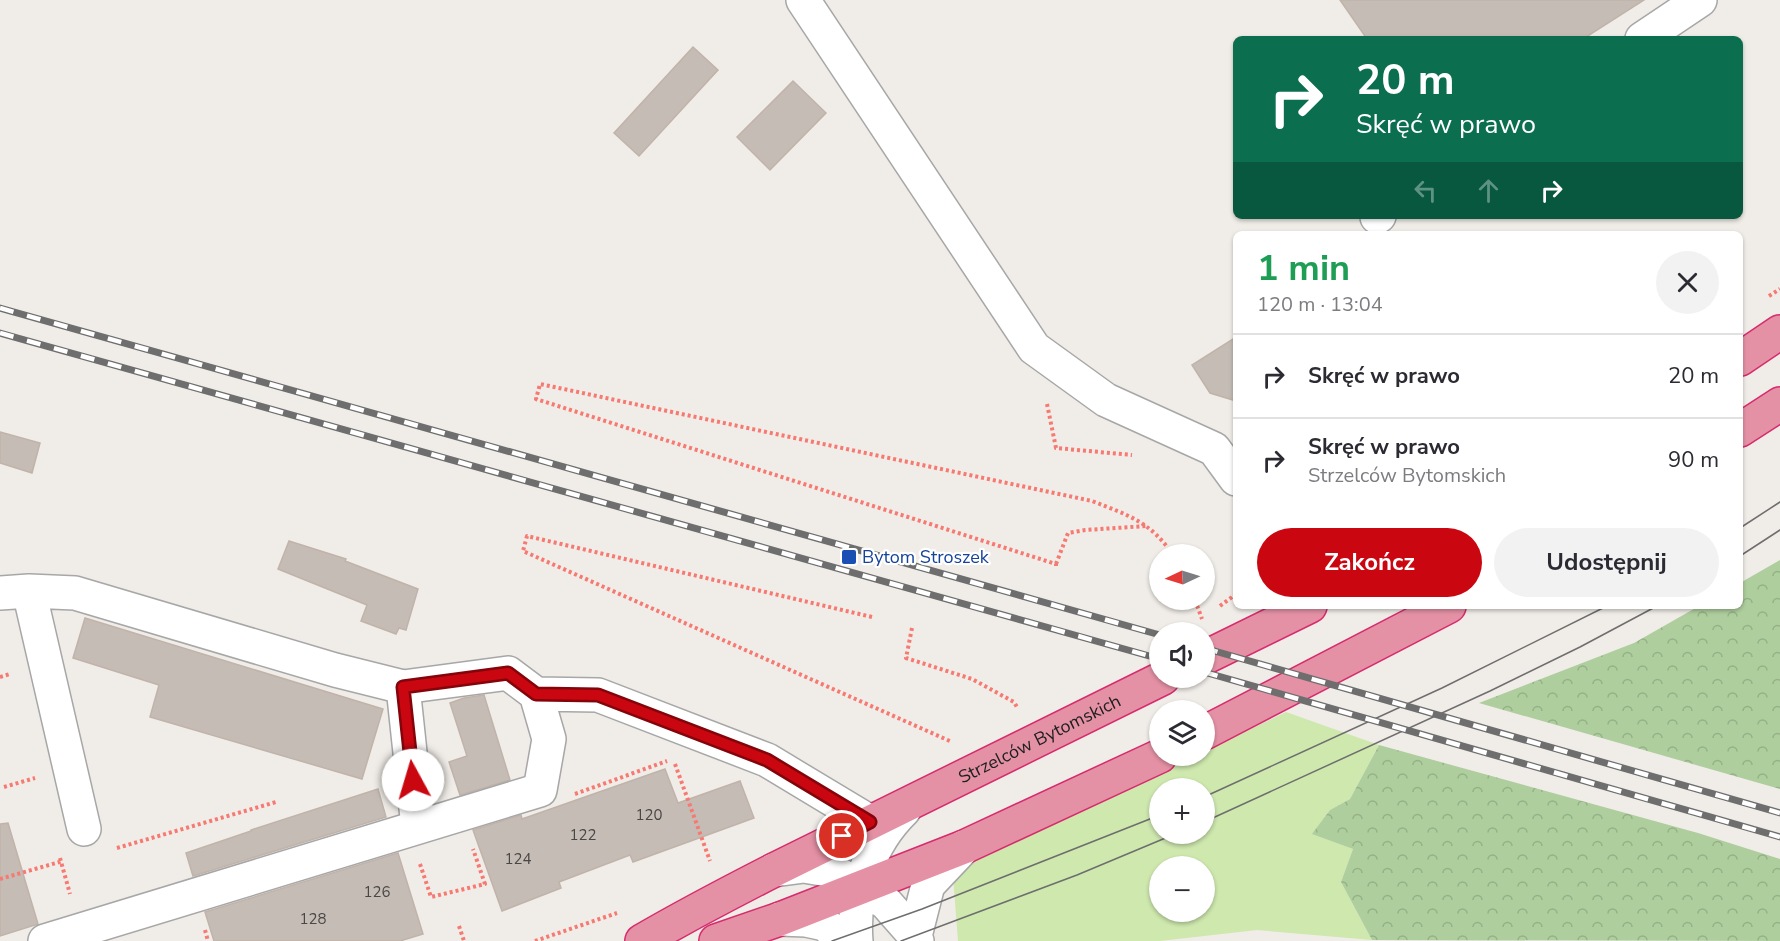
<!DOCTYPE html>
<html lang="pl">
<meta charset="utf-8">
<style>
:root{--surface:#fff;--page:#f2f2f3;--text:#2b2b33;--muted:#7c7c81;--line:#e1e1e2;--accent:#ca0610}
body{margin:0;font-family:"Nunito Sans",sans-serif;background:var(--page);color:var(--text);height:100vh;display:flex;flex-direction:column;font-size:22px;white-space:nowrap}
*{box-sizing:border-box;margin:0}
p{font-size:20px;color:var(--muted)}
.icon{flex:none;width:33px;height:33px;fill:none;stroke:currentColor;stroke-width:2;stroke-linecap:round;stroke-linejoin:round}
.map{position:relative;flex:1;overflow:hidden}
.drawer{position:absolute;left:1233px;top:231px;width:510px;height:378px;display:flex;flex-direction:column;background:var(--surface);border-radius:9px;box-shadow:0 2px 4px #0004}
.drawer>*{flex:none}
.banner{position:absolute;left:1233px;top:36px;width:510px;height:183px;border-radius:9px;box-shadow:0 2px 4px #0004;background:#0b6e4f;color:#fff;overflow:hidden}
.needle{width:39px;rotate:266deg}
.tools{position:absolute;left:1149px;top:544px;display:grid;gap:12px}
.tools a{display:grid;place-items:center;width:66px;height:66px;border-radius:50%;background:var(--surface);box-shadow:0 2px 4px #0004;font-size:30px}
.pin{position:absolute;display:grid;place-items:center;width:51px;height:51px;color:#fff;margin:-26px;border:3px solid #fff;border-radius:50%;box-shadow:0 2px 6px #0007}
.me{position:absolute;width:66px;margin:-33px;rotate:354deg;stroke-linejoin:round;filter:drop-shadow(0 0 4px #0008)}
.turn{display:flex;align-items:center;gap:21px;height:126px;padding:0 24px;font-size:27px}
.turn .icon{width:78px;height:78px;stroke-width:2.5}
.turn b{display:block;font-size:42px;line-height:51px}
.lanes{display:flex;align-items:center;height:57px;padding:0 24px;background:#0003;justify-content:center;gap:30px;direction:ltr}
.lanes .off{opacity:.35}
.round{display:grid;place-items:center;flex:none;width:63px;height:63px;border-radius:32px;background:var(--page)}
.overview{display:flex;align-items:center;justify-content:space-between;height:102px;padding:0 24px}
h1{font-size:36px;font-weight:700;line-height:45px;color:#1e9e55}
.action{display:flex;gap:12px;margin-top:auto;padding:12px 24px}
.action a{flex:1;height:69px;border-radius:36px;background:var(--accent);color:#fff;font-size:24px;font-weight:700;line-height:69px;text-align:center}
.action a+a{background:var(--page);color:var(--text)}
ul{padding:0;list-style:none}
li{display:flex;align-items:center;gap:18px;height:84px;padding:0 24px;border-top:2px solid var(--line)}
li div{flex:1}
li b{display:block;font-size:22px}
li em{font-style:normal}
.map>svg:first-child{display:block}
.grass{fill:#cee8ae;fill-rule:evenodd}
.forest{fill:url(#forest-crowns)}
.building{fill:#c5bcb6;stroke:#c1b3a9;stroke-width:1.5}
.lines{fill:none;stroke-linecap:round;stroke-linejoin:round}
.minor-casing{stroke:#a7a7a7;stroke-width:36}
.highway-casing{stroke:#d62b6f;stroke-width:36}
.path{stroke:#f67972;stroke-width:4;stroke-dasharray:3 3;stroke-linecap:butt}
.minor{stroke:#fff;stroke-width:33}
.highway{stroke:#e591a5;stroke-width:33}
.tram{stroke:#6e6e6e;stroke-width:1.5}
.rail-casing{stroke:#6e6e6e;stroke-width:7}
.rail{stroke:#fff;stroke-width:4.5;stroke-dasharray:14;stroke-linecap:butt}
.route-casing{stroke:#83040a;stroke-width:15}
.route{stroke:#ca0610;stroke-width:10}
.transit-dot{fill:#1a4fb4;stroke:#fff;stroke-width:2}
.labels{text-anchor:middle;stroke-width:4.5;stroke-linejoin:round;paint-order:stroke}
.number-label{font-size:15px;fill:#494746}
.transit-label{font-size:18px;fill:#164399;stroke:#fff;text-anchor:start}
.street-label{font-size:18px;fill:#202020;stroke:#fff}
</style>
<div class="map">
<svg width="1780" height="941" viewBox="0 0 1780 941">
<defs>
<pattern id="forest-crowns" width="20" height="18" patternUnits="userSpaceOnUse" patternTransform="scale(1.5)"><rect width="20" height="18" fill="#aece9d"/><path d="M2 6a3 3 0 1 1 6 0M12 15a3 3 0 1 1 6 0" fill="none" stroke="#95b187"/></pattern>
</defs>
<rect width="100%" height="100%" fill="#f0ece7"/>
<path class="grass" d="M1286 712 1379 745 1350 799 1330 810 1313 834 1353 849 1341 882 1372 940 1257 930 1160 941H958L953 876 978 858 1193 756H1204L1205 751ZM1160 789H1204V834H1160ZM1160 867H1204V912H1160Z"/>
<path class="forest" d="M1780 560V789L1479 703 1634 643 1699 606H1740V583Z
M1379 745 1698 833 1780 859V941L1372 940 1341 882 1353 849 1312 834 1330 810 1350 799Z"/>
<path class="building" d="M1340 0H1644L1583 39H1367Z
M693 47 718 70 639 156 614 133Z
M793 81 826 113 770 170 737 137Z
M1236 337V401L1210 393 1192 365Z
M0 432 40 443 32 473 0 463Z
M289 541 346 559 345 561 418 589 406 630 399 628 396 634 361 621 367 605 278 569Z
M85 618 383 709 362 779 150 717 159 685 73 658Z
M484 695 510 780 460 795 449 762 467 756 450 703 464 698Z
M665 769 678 803 740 781 754 818 633 862 630 855 559 882 561 888 502 911 473 830 521 815 522 819Z
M378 789 386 817 193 876 186 853 251 831V830Z
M8 823 38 924 0 936V824Z
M398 853 423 934 400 941H214L205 912Z"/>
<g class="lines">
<g class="minor-casing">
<path id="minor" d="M803 0 1034 348 1106 400 1214 449 1236 479
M1642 39 1700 0
M1377 217 1379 216
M29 591 84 829
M0 593 29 591 75 593 335 670 403 687 508 673 536 694 549 739 540 790 45 941
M403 687 418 827
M536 694 598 695 767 760 870 822
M774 870 804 866 834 871 886 903 915 936 917 941
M780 919 806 920 825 924 843 941
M915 936 928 885 964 847
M856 941C852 894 870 843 904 810"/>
</g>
<g class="highway-casing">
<g id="highway">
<path d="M1740 359 1780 332"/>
<path d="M1740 430 1780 404"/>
<path d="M1204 658 1310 606"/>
<path d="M1204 733 1449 606"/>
<path id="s1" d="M642 941C685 916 729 893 774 870L1163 678"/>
<path d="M716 941 780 919 964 847 1160 756"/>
</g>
</g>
<path class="path" d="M1769 296 1780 289
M1047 404 1056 448 1132 455
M1056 564 1068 533 1085 530 1147 526
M1056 566V564L536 399 540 384 1092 501C1128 515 1151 522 1173 555
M1195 600 1202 619
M1220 606 1236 594
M872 617 527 536 523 551 952 742
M912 628 906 658 972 679 1014 702 1018 709
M0 677 10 674
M675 764 710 861
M4 787 35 778
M575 794 667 761
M117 848 276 802
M60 858 70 894
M420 864 431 897 485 884 473 849
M0 879 63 861
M459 926 464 941
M205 930 208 941
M535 941 617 913"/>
<use href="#minor" class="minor"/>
<use href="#highway" class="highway"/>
<path class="tram" d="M1740 528 1780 502
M1740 556 1780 530
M1204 797 1442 688 1607 606
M1204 822 1490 691 1580 647 1657 606
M832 941 922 909 1160 815
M901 941 1077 875 1175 834"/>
<g class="rail-casing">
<path id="rail" d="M0 308 1160 635
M0 333 1160 659
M1204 648 1780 813
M1204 672 1780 837"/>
</g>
<use href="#rail" class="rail"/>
</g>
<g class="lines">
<g class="route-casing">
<path id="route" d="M413 780 403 687 508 673 536 694 598 695 767 760 870 822 842 836"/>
</g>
<use href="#route" class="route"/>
</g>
<rect class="transit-dot" x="841" y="549" width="16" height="16" rx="3"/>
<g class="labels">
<g class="number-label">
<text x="649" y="820">120</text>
<text x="583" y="840">122</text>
<text x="518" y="864">124</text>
<text x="377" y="897">126</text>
<text x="313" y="924">128</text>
</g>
<g class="transit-label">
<text x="862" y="563">Bytom Stroszek</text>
</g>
<g class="street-label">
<text dy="6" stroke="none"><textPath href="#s1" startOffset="446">Strzelców Bytomskich</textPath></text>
</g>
</g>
</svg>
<div class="tools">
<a><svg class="needle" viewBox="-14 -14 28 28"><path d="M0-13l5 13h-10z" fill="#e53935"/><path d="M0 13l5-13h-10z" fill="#7c7c81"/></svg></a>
<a><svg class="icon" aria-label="sound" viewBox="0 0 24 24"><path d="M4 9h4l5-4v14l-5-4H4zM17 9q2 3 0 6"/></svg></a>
<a><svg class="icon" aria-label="layers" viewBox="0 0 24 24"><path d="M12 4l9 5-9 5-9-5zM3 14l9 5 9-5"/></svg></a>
<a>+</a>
<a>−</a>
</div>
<div class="pin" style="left:842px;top:836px;background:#d93025"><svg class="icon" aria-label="arrive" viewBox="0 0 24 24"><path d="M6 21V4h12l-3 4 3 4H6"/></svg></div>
<svg class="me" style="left:413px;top:780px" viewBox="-20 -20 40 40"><circle r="19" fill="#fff"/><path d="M0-13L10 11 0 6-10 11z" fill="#ca0610"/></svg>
<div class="banner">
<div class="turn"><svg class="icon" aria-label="right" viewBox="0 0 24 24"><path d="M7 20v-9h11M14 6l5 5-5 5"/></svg><div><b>20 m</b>Skręć w prawo</div></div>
<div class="lanes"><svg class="icon off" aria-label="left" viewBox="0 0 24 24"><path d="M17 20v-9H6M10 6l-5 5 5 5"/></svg><svg class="icon off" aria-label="ahead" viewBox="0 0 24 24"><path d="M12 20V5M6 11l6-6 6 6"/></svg><svg class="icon" aria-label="right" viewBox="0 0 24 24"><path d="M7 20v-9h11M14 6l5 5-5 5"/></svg></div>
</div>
<section class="drawer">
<div class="overview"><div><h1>1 min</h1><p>120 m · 13:04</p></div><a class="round"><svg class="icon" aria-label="close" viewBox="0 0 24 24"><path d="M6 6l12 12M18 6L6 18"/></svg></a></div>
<ul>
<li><svg class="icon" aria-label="right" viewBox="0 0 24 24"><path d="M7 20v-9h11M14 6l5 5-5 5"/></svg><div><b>Skręć w prawo</b></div><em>20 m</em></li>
<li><svg class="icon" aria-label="right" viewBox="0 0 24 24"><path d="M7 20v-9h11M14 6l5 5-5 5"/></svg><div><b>Skręć w prawo</b><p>Strzelców Bytomskich</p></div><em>90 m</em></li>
</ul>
<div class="action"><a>Zakończ</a><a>Udostępnij</a></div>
</section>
</div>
